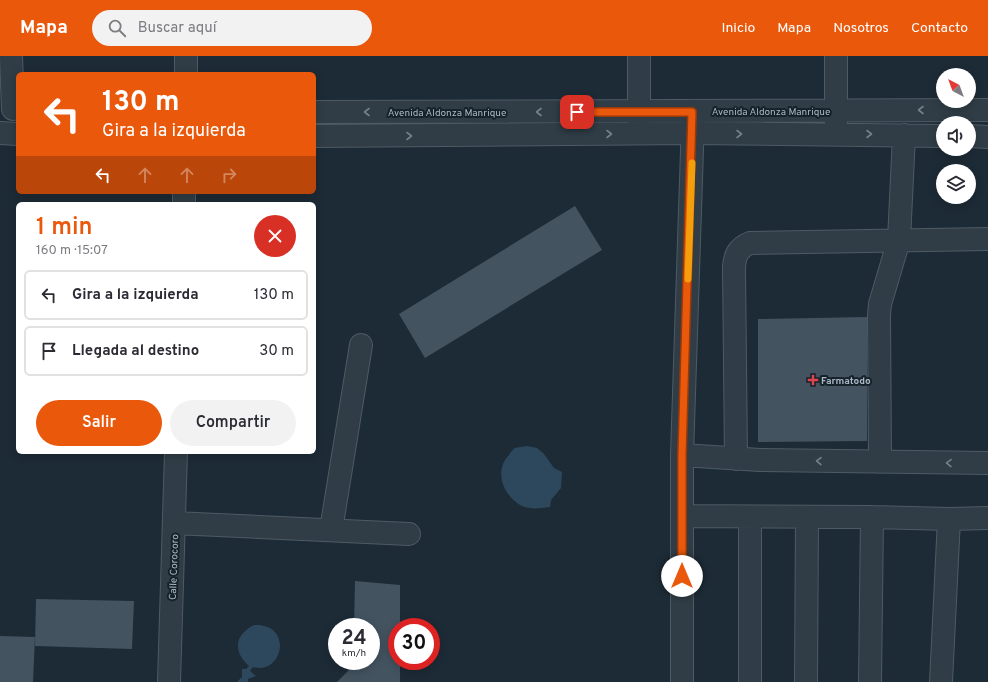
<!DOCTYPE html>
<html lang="es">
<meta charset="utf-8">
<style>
:root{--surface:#fff;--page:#f2f2f3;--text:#2b2b33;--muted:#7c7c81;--line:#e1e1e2;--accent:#ea580c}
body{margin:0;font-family:Overpass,sans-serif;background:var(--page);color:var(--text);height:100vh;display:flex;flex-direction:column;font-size:15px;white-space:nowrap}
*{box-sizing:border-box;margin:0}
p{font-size:13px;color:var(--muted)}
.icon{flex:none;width:22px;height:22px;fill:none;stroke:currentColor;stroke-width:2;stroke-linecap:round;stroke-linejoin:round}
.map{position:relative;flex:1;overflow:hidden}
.sheet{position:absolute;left:16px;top:146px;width:300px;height:252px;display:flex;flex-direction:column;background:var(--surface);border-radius:6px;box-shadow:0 2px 10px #0003}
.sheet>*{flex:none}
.guide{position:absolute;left:16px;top:16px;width:300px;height:122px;border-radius:6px;box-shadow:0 2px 10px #0003;background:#ea580c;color:#fff;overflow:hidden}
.needle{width:26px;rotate:319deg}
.buttons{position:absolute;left:936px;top:12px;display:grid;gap:8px}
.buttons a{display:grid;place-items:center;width:40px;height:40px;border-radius:50%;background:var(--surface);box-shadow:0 2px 10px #0003;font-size:20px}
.speed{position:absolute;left:328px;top:562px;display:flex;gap:8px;font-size:20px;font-weight:700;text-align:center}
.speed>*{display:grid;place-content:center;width:52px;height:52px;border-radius:50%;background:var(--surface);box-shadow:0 2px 10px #0003;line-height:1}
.speed small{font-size:10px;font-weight:400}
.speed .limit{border:6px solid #d22;background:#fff;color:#111}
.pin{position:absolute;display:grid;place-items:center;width:34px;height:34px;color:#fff;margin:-17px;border-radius:8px;box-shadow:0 2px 6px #0006}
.me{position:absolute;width:44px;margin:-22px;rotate:0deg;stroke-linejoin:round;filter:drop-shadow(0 0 3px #0008)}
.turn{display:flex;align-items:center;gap:14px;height:84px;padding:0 20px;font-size:18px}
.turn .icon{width:52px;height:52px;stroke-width:2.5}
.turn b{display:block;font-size:28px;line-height:34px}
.lanes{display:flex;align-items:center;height:38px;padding:0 20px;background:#0003;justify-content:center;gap:20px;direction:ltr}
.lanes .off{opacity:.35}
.round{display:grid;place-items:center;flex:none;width:42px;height:42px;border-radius:21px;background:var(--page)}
.overview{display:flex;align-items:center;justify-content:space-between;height:68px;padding:0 20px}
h1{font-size:24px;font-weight:600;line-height:30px;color:var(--accent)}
.button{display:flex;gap:8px;margin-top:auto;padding:8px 20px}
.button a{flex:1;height:46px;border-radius:24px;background:var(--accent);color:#fff;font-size:16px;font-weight:600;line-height:46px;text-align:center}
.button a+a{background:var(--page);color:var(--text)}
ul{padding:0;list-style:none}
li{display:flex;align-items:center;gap:12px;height:50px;margin:0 8px 6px;padding:0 12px;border:2px solid var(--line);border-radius:6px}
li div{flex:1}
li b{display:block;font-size:15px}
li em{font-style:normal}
header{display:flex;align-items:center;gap:24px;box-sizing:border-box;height:56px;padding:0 20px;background:var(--accent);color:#fff}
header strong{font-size:19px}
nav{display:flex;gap:22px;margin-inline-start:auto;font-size:14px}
.search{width:280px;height:36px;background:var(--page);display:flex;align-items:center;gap:10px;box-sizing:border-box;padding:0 14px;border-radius:22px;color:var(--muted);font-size:15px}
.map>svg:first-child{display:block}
.water{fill:#2d485c}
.building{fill:#435360}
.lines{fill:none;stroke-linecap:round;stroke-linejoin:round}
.minor-casing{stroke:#4e5b65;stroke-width:24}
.minor{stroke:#303d46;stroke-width:22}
.oneway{stroke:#73818b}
.route-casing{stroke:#983908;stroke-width:10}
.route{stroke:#ea580c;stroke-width:7}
.slow{stroke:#f59e0b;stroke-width:7}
.health-dot{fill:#e0444e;stroke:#16222a;stroke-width:1.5}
.labels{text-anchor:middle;stroke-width:4;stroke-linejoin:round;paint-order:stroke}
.street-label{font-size:10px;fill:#aab8c4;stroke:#16222a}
.poi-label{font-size:10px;font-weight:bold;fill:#aab8c4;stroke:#16222a;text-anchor:start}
</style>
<header>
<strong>Mapa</strong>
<div class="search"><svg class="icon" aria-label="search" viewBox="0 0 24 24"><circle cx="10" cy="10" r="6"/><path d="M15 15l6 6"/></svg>Buscar aquí</div>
<nav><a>Inicio</a><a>Mapa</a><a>Nosotros</a><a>Contacto</a></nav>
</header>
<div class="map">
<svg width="988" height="626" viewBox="0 0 988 626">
<rect width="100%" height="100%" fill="#1d2b36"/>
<path class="water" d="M527 390 537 392 544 398 554 412 562 416 561 432 551 444 550 451C540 452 532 454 522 450 504 441 493 415 509 399 510 397 513 393 515 392 518 391 524 391 527 390Z
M254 569C294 567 283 620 253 611L250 615 256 620 248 623V626H237L242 621V613H246L249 610C233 596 234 579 254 569Z"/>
<path class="building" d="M575 150 602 194 425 302 399 258Z
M867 261V385L758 386V263Z
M355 525 400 529V571H397V605H400V626H337L354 609V605H371V571H354Z
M36 543 134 545 132 593 35 590Z
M0 580 35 581 33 626H0Z"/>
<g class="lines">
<g class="minor-casing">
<path id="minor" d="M11 0 13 53
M836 0V69
M186 18V0
M314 56 988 54
M639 71V0
M0 77 18 78
M314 80 693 77 943 80
M969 80 988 81
M184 148V136
M682 399 760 404 988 407
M736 403 734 211C735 199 738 192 750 187L988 183
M880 406 879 259 880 248 899 184 904 79
M682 460 872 461 949 463 988 462
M750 461V626
M174 467 409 478
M331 474 361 289
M169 626 176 396
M682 626V399L693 63
M806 626 807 461
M870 626 872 461
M941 626 949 463"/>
</g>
<use href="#minor" class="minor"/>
</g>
<defs><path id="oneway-chevron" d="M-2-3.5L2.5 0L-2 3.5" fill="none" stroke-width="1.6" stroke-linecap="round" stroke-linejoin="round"/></defs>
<g class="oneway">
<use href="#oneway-chevron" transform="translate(921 54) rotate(180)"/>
<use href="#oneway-chevron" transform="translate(367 56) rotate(180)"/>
<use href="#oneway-chevron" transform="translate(539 56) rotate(180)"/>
<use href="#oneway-chevron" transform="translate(609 78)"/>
<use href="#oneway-chevron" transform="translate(739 78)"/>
<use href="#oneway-chevron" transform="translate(869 78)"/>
<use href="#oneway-chevron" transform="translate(409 80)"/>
<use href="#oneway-chevron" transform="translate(819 405) rotate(-179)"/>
<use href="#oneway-chevron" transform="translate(949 407) rotate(-179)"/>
</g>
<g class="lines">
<g class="route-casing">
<path id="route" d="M577 56H692L682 399V520"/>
</g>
<use href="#route" class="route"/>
<path class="slow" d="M688 223 692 107"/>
</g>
<path class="health-dot" d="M811 318h4v4h4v4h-4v4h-4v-4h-4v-4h4z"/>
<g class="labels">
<g class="street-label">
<text x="771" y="59">Avenida Aldonza Manrique</text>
<text x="447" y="60">Avenida Aldonza Manrique</text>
<text transform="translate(173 511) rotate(-88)" y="4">Calle Corocoro</text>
</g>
<g class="poi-label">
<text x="821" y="328">Farmatodo</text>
</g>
</g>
</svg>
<div class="buttons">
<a><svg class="needle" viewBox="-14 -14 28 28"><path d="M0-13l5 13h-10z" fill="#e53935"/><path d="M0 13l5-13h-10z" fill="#7c7c81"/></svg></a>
<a><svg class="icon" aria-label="sound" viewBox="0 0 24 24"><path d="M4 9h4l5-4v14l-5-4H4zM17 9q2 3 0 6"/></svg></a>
<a><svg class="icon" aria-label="layers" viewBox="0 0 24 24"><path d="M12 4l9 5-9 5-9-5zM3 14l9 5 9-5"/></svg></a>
</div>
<div class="speed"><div>24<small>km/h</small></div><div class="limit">30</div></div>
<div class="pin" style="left:577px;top:56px;background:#d93025"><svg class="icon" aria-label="arrive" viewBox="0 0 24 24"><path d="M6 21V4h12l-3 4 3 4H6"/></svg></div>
<svg class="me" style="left:682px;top:520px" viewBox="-20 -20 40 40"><circle r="19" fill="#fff"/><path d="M0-13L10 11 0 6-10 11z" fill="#ea580c"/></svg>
<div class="guide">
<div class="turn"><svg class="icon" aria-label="left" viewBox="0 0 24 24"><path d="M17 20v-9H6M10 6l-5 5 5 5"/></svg><div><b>130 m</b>Gira a la izquierda</div></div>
<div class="lanes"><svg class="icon" aria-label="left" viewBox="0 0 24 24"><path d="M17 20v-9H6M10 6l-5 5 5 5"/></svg><svg class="icon off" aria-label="ahead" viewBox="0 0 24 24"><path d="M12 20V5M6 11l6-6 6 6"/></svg><svg class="icon off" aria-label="ahead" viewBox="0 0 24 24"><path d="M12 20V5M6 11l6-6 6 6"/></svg><svg class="icon off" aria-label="right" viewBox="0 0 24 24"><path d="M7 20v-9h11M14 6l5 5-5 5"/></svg></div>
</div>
<section class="sheet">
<div class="overview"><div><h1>1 min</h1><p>160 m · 15:07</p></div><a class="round" style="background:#d93025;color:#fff"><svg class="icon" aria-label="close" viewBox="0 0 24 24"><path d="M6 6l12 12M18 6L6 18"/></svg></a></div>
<ul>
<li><svg class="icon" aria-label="left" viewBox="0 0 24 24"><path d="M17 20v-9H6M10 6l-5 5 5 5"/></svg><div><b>Gira a la izquierda</b></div><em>130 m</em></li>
<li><svg class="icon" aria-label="arrive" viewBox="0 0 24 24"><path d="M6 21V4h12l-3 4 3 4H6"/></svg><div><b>Llegada al destino</b></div><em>30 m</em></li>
</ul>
<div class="button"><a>Salir</a><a>Compartir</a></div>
</section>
</div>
